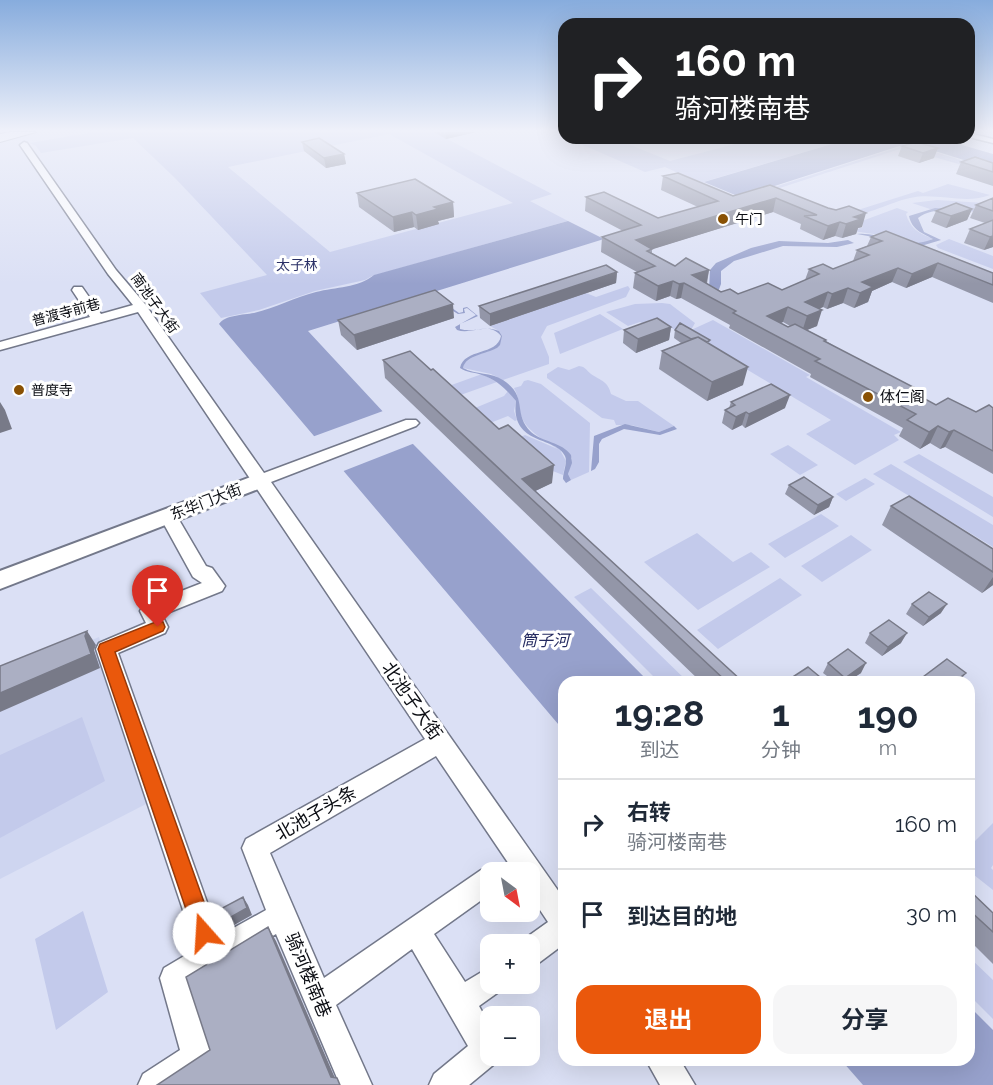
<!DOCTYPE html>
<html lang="zh">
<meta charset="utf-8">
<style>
:root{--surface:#fff;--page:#f6f6f7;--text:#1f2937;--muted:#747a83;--line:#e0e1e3;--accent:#ea580c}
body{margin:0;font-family:Raleway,"Noto Sans SC",sans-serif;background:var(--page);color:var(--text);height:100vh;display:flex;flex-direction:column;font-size:22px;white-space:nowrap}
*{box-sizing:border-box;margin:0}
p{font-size:20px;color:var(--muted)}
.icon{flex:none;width:33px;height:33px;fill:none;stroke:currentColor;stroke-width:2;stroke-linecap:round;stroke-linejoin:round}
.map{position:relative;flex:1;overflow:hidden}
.details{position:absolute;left:558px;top:676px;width:417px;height:390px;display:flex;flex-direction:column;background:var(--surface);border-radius:18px;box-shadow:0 6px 24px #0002}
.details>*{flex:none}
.top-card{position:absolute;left:558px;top:18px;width:417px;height:126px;border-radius:18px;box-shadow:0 6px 24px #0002;background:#202124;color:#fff;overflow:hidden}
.needle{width:39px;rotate:148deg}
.tools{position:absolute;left:480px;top:862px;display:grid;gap:12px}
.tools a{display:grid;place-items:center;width:60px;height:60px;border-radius:12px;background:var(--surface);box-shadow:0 6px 24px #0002;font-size:30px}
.pin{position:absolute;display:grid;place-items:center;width:51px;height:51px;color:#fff;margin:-62px -26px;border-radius:50% 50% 50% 0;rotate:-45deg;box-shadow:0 0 6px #0007}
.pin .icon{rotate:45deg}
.me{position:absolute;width:66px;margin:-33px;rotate:341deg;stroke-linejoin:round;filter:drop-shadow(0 0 4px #0008)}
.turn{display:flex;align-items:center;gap:21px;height:126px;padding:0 18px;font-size:27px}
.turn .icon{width:78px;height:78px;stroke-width:2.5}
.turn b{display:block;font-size:42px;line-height:51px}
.eta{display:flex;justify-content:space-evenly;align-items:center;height:102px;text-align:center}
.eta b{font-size:36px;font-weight:700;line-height:42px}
.primary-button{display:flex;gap:12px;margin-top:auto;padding:12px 18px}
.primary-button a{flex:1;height:69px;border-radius:18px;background:var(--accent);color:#fff;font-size:24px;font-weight:700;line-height:69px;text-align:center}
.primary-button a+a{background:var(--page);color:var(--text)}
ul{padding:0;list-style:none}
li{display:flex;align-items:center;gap:18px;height:90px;padding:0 18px;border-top:2px solid var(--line)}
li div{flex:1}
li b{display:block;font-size:22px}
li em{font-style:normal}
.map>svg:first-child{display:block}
.built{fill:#ced5f0}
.green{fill:#c3caeb;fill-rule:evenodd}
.water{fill:#97a1cc}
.pier{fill:#dbe0f5}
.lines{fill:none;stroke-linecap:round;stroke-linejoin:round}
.minor-casing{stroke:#73788a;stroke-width:3}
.major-casing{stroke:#73788a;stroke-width:4}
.highway-casing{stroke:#73788a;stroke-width:2}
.minor{fill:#fff;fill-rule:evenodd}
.major{fill:#fff;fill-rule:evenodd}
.highway{fill:#fff;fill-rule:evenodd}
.wall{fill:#9396a8;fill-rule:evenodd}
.shaded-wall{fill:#787a88}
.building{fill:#abafc3;stroke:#787a88;stroke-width:1.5}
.route{fill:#ea580c;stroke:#983908;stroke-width:1.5}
.poi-dot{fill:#895104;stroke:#fff;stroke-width:2}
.labels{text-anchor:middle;stroke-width:6;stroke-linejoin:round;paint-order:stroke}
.far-poi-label{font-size:14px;fill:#0b0d13;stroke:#fff;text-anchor:start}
.far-park-label{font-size:14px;fill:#2a3066;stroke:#fff}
.far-street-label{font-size:14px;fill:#0b0d13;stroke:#fff}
.poi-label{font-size:15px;fill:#0b0d13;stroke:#fff;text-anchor:start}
.street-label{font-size:15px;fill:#0b0d13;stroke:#fff}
.water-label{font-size:16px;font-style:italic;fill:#252b60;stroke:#fff}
.near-street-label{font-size:18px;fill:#0b0d13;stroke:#fff}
</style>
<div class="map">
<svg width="993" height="1085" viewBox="0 0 993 1085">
<rect width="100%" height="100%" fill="#dbe0f5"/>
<path class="built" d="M99 637 148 803 0 879V680Z"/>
<path class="green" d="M94 132H434L552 194 530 201 568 221 372 276 365 280 315 291 259 310 221 318 200 293 267 275 175 178 133 138 41 153 36 146 30 143ZM389 134 513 203 330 252 228 167Z
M567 138H613L670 161 758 138H852L703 182 740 198 909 144 993 170V174L903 148 743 200 734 199 665 167 645 172Z
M948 184 990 195C965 205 937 192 910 198 887 203 867 217 842 215L918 191 923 193Z
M937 200 984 203 981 212 930 209 912 203Z
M897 208 908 212 906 214C910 228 919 234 932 238L931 240 916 246 881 235 852 231 863 227 862 221Z
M949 239 993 256V269L938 248 936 245Z
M628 286 630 289 626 297 547 326 541 337 549 357V364L503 380 491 374 463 368C466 356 486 352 497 348L502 336 499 331 490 326 586 293 596 297Z
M662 303 670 304 695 323 691 330 713 320 810 375 806 377 901 432 894 435 899 440 855 465 806 434 831 420 686 333 684 335 670 327 656 332 640 322 628 326 606 312 635 304Z
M600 314 623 329 560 354 554 333Z
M579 366C586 367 586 370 591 374 601 381 608 381 611 394L626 401H638L674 426 659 432 631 425H616L614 420 602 418 547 378V374L558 367 569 370Z
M482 374 497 382 455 397 446 387Z
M528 380 541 384 590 423 589 472 571 480 568 474 572 458C558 448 530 435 523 420 517 408 521 401 514 388L521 386 524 381Z
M508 391 516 401 514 411 517 420 515 421 508 416 485 425 483 421 486 417 475 408 504 396Z
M525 435 560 450 566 461 563 475 545 468 511 441Z
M788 445 818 465 800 475 770 454Z
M919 454 993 497V517L903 462Z
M891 464 993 525V547L873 474Z
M865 478 875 484 846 501 836 494Z
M821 514 839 526 785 558 768 544Z
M697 533 733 562 751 552 770 567 698 610 644 562Z
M851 535 872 550 822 582 801 566Z
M780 578 802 595 718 649 697 630Z
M591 588 688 682H659L574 597Z
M82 717 105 781 0 838V755Z
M993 823V865L991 868 993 870V890L969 871V847Z
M83 911 108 992 56 1030 35 939Z
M969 957 993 980V1019L969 995Z"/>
<path class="water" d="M852 138H938L993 154V169L909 143 740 197 704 182Z
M935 208 978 211C957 213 936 205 918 218L924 232 941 240 921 246 857 234C886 232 905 251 933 239 922 233 912 230 909 216Z
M568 221 604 239 308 331 413 444 649 682H564V731L219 324C225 315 243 315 254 313 276 308 295 297 316 292 336 287 358 288 374 275Z
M848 240 854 243 837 247 783 246 734 261 721 271V284L718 292 709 289 710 270 716 263 751 248 779 241 828 243Z
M467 307 478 316 460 324V329C474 333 485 325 499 331L502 336 500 345 497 348C486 354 466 355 463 368 476 375 491 372 503 380 529 397 512 413 531 432 542 442 562 442 571 455L572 463 568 474 571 480 566 483 563 479C563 472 568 462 565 456 556 436 510 446 516 401 507 390 496 379 482 375 474 372 467 373 460 368 464 348 497 356 501 336 489 321 472 335 457 330L455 327 476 315 467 308 464 309 465 313 458 314 453 311 452 308 459 313 463 312V308Z
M625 424 659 432 674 426 677 429 660 435 624 429 602 439 599 444V462L595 469 591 471 594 436Z
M969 1006 993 1030V1085H863L842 1061 969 1060Z"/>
<path class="pier" d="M383 411 415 443 341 472 312 437Z"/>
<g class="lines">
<g class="minor-casing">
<path id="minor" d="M969 133 993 139V143L969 137Z
M24 142 27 143 116 270 145 304 264 473 406 420H416L419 423 416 426 271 482 564 899V944L540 962 530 966V945H519L520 942 548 922 530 895V873H515L436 756 270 853 324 978 481 870 490 866 499 870 501 873H490V894L434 934 465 982 490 967V984H503L500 991 479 1006 490 1026V1056H500L498 1061 469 1085H429L434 1074 468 1046 412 949 336 1005 372 1085H340L276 934 190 984 212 1057 208 1068 182 1085H138L143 1074 180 1050 160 978 164 968 196 949 96 649 99 643 146 623 140 611 143 606 202 583 193 577 160 517 163 513H175L206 566 212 568 225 586 222 591 162 615 168 627 165 633 118 653 219 936 266 910 242 848 246 839 425 739 138 312 0 350V342L90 317 72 290 74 287H82L101 314 133 305 108 274 20 145Z
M646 1060H680L695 1085H660Z"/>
</g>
<g class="major-casing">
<path id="major" d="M259 474 266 476 269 481 266 486 0 589V571Z"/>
</g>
<g class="highway-casing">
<path id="highway" d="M11 132H36L0 142V134Z"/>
</g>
<use href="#minor" class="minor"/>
<use href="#major" class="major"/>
<use href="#highway" class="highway"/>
</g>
<path class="wall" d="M434 132H476L446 139Z
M695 138H729L709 143Z
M302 142 344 154 346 164 326 168 304 151Z
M916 142 934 158 919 163 898 156 902 146Z
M961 162 993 163V186L956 174Z
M663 176 733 196 770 185 862 227 858 228 856 234 842 238 835 236 823 240 800 229 801 224 773 212 652 249V253L675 266 709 270 707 284 721 292 738 294 782 290 805 280 809 269H833L853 261 857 250 867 246 871 237 993 273V303L932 277 906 288 892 282 872 291 868 302 854 308 843 303 827 309 823 307 819 309 817 326 807 330 826 340V341L915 394 936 405 976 412 993 408V474L945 447 940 449 930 443 920 449 899 436 903 428 810 377 811 374 729 328 730 325 681 298 676 299 670 296 656 301 633 288 635 273 637 272 601 252 602 237 623 231 585 211 586 197 658 218 698 207 661 190ZM783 322 790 326 788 327 781 323Z
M357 193 453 202 454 217 438 221 439 224 418 230 414 227 394 232 359 207Z
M993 198V247L984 250 964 243 970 229 985 223 970 218 976 205Z
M972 209 967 220 946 228 931 222 936 211Z
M617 272 616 283 490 326 480 318 479 306Z
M454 318 357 350 341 335 338 320Z
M671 327 669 340 636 353 623 343 624 330Z
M675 330 710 340 709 343 743 385 707 401 659 369 662 351 681 343 674 338Z
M383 360 552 483 535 491 743 682H701L385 378Z
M731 402 785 408 745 428 742 425 732 430 722 423 725 410 729 408Z
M789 485 833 497 829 507 814 515 785 494Z
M891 506 993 549V585L982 593 882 525Z
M912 604 941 613 923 626 906 614Z
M870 633 901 643 882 656 865 643Z
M828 663 861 673 847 682H835L823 673Z
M966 673 959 682H919L923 677Z
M969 890 993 913V964L969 940Z"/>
<path class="shaded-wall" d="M445 132H476L446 139Z
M710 138H729L709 143Z
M938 148 934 158 919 163 923 153Z
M344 154 346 164 326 168 324 158Z
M776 198 773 212 634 255 636 240Z
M453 202 454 217 438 221 439 224 418 230 416 215 434 207Z
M972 209 967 220 946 228 951 216Z
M412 212 414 227 394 232 393 217Z
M866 213 862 227 858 228 856 234 842 238 846 224 854 217Z
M840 222 835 236 823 240 828 226Z
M993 236V247L984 250 990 237Z
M938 263 932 277 906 288 912 274Z
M898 268 892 282 872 291 868 302 854 308 860 293 862 282Z
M709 270 706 285 692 275Z
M617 272 616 283 490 326V314Z
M673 281 670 296 656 301 658 286Z
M684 283 681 298 676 299 679 284Z
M848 288 843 303 827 309 832 294Z
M828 292 823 307 805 315V302Z
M453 304 454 318 357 350 354 335Z
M788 307 783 322 765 330 767 316Z
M822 310 817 326 802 332 807 316Z
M671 327 669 340 636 353 638 339Z
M748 367 743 385 707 401 712 382Z
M790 395 785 408 745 428 749 414Z
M0 402 5 410 12 429 0 433Z
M746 412 742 425 732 430 736 417Z
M938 426 930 443 920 449 929 432Z
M954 430 945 447 940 449 949 432Z
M554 465 552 483 527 495 522 479Z
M833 497 829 507 814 515 818 505Z
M993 577V585L982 593Z
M947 604 941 613 923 626 929 617Z
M87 631 96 645 94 650 100 668 0 712V693L85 636Z
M907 633 901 643 882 656 888 647Z
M866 663 861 673 847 682H843L845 678Z
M966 673 958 682H954Z
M243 897 248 905 252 915 220 933 215 926Z
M268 927 276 941 338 1085 331 1077Z"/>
<path class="building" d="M319 138 344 154 324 158 302 142Z
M916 142 938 148 923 153 902 146Z
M975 157 993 163V172L961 162Z
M678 173 733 196 770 185 828 208 836 210 849 206 866 213 854 217 861 219 846 224 840 222 828 226 804 216 817 215 776 198 636 240 652 249 647 251 675 266 686 258 709 270 692 275 721 292 730 289 738 294 768 283 782 290 819 274 809 269 823 264 833 269 869 255 857 250 882 241 871 237 886 231 993 273V285L938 263 912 274 898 268 862 282 873 287 860 293 848 288 832 294 828 292 805 302 822 310 807 316 788 307 767 316 788 327 795 324 826 340 824 341 917 389 912 392 936 405 948 398 976 412 989 405 993 408V451L954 430 949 432 938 426 929 432 907 420 916 414 815 361 820 359 733 313 736 311 684 283 679 284 673 281 658 286 635 273 655 266 602 237 641 225 586 197 604 192 658 218 718 201 663 176Z
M415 179 453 202 434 207 438 209 416 215 412 212 393 217 357 193Z
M993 198V211L976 205Z
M956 203 972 209 951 216 936 211Z
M993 220V236L990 237 970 229Z
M606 265 617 272 490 314 479 306Z
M435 290 453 304 354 335 338 320Z
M657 318 671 327 638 339 624 330Z
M680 323 710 340 707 342 698 337 691 339 675 330Z
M698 337 748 367 712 382 662 351Z
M410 351 431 370 433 369 499 429 508 425 554 465 522 479 743 682H727L383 360Z
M771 384 790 395 749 414 746 412 736 417 725 410 735 405 731 402Z
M804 477 833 497 818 505 789 485Z
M909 496 993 549V572L891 506Z
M929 592 947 604 929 617 912 604Z
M889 620 907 633 888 647 870 633Z
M87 631 85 636 91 654 0 693V666Z
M848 649 866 663 845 678 828 663Z
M947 659 966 673 954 682H930L923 677Z
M808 667 826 682H785Z
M969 890 993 913V932L969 910Z
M243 897 247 908 215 926 211 914Z
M268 927 331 1077 337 1078 340 1085H157L210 1050 186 977Z"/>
<linearGradient id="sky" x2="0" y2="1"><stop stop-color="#87acdd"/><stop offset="0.46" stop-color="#eff1fa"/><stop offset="1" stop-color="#eff1fa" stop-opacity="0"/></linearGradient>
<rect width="993" height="284" fill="url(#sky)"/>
<path class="route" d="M158 621 163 622 165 627 163 631 115 652 215 933 212 941 204 944 197 941 194 933 98 649 100 644Z"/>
<g class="poi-dot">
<circle cx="723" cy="219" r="6"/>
<circle cx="19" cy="390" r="6"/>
<circle cx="868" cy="397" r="6"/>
</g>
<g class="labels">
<g class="far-poi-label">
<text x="735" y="224">午门</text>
<text x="31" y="395">普度寺</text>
</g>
<g class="far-park-label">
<text x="297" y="270">太子林</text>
</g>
<g class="far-street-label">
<text transform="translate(155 303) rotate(54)" y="5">南池子大街</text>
<text transform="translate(66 312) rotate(-15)" y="5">普渡寺前巷</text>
</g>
<g class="poi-label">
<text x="880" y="402">体仁阁</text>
</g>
<g class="street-label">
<text transform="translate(206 502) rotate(-21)" y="5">东华门大街</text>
</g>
<g class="water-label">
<text x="545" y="646">筒子河</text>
</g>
<g class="near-street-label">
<text transform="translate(412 701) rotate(55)" y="6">北池子大街</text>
<text transform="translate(316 813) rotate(-30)" y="6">北池子头条</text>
<text transform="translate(308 975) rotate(67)" y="6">骑河楼南巷</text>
</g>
</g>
</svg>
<div class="tools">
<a><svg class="needle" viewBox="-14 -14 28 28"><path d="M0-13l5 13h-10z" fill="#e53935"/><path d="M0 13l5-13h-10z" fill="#747a83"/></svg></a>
<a>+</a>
<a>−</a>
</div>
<div class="pin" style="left:158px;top:627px;background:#d93025"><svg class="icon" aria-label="arrive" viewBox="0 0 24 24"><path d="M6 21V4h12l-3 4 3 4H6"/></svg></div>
<svg class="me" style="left:204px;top:933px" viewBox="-20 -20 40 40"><circle r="19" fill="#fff"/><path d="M0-13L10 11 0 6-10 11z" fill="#ea580c"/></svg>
<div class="top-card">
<div class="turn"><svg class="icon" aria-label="right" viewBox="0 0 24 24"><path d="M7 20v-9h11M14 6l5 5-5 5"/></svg><div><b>160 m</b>骑河楼南巷</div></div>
</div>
<section class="details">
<div class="eta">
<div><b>19:28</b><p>到达</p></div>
<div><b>1</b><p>分钟</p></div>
<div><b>190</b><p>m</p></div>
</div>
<ul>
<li><svg class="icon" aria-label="right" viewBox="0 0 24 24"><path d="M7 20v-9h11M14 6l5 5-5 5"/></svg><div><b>右转</b><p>骑河楼南巷</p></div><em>160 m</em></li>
<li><svg class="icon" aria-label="arrive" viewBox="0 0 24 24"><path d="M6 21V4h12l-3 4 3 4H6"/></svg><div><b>到达目的地</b></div><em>30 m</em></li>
</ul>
<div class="primary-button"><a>退出</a><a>分享</a></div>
</section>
</div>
